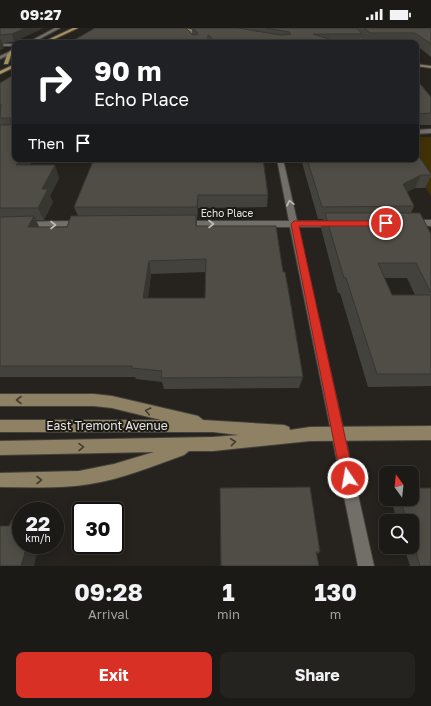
<!DOCTYPE html>
<style>
:root{--surface:#1c1a16;--page:#25231f;--text:#f1f3f6;--muted:#a0a1a1;--line:#3a3835;--accent:#d93025}
body{margin:0;font-family:"Golos Text",sans-serif;background:var(--page);color:var(--text);height:100vh;display:flex;flex-direction:column;font-size:15px;white-space:nowrap}
*{box-sizing:border-box;margin:0}
p{font-size:13px;color:var(--muted)}
.icon{flex:none;width:22px;height:22px;fill:none;stroke:currentColor;stroke-width:2;stroke-linecap:round;stroke-linejoin:round}
.map{position:relative;height:538px;overflow:hidden}
.side{display:flex;flex-direction:column;background:var(--surface);flex:1}
.side>*{flex:none}
.top-card{position:absolute;left:12px;top:12px;width:407px;height:122px;border-radius:8px;box-shadow:0 2px 10px #0003,0 0 0 1px var(--line);background:#202124;color:#fff;overflow:hidden}
.needle{width:26px;rotate:345deg}
.buttons{position:absolute;left:379px;top:438px;display:grid;gap:8px}
.buttons a{display:grid;place-items:center;width:40px;height:40px;border-radius:8px;background:var(--surface);box-shadow:0 2px 10px #0003,0 0 0 1px var(--line);font-size:20px}
.speed{position:absolute;left:12px;top:474px;display:flex;gap:8px;font-size:20px;font-weight:700;text-align:center}
.speed>*{display:grid;place-content:center;width:52px;height:52px;border-radius:50%;background:var(--surface);box-shadow:0 2px 10px #0003,0 0 0 1px var(--line);line-height:1}
.speed small{font-size:10px;font-weight:400}
.speed .limit{border:2px solid #111;border-radius:6px;background:#fff;color:#111}
.pin{position:absolute;display:grid;place-items:center;width:34px;height:34px;color:#fff;margin:-17px;border:2px solid #fff;border-radius:50%;box-shadow:0 1px 4px #0007}
.me{position:absolute;width:44px;margin:-22px;rotate:348deg;stroke-linejoin:round;filter:drop-shadow(0 0 3px #0008)}
.turn{display:flex;align-items:center;gap:14px;height:84px;padding:0 16px;font-size:18px}
.turn .icon{width:52px;height:52px;stroke-width:2.5}
.turn b{display:block;font-size:28px;line-height:34px}
.then{display:flex;align-items:center;height:38px;padding:0 16px;background:#0003;gap:8px;font-size:15px}
.eta{display:flex;justify-content:space-evenly;align-items:center;height:68px;text-align:center}
.eta b{font-size:24px;font-weight:700;line-height:28px}
.action{display:flex;gap:8px;margin-top:auto;padding:8px 16px}
.action a{flex:1;height:46px;border-radius:8px;background:var(--accent);color:#fff;font-size:16px;font-weight:700;line-height:46px;text-align:center}
.action a+a{background:var(--page);color:var(--text)}
.status{display:flex;justify-content:space-between;align-items:center;height:28px;padding:0 20px;background:var(--surface);direction:ltr}
.status svg{height:11px;fill:currentColor}
.map>svg:first-child{display:block}
.green{fill:#413106}
.lines{fill:none;stroke-linecap:round;stroke-linejoin:round}
.minor-casing{stroke:#43413d;stroke-width:2}
.tertiary-casing{stroke:#43413d;stroke-width:2}
.secondary-casing{stroke:#43413d;stroke-width:2}
.primary-casing{stroke:#43413d;stroke-width:2}
.minor{fill:#726f69;fill-rule:evenodd}
.tertiary{fill:#726f69;fill-rule:evenodd}
.secondary{fill:#8e8164;fill-rule:evenodd}
.primary{fill:#a9945f;fill-rule:evenodd}
.wall{fill:#44423c;fill-rule:evenodd}
.shaded-wall{fill:#373631}
.building{fill:#4f4d46;stroke:#373631;fill-rule:evenodd}
.oneway{stroke:#bfbcb8}
.oneway2{stroke:#443e31}
.route{fill:#d93025;stroke:#8d1f18}
.labels{text-anchor:middle;stroke-width:4;stroke-linejoin:round;paint-order:stroke}
.street-label{font-size:10px;fill:#e8e6e3;stroke:#1c1a15}
.near-street-label{font-size:12px;fill:#e8e6e3;stroke:#1c1a15}
</style>
<div class="status"><b>09:27</b><svg viewBox="0 0 49 12"><path d="M0 12V9h3v3zM5 12V6h3v6zM10 12V3h3v9zM15 12V0h3v12zM26 1h20v11H26zM47 4h2v5h-2z"/></svg></div>
<div class="map">
<svg width="431" height="538" viewBox="0 0 431 538">
<rect width="100%" height="100%" fill="#26231e"/>
<path class="green" d="M416 109H431V168L411 138 416 131Z"/>
<g class="lines">
<g class="minor-casing">
<path id="minor" d="M194 0H198L190 7 197 15H193L186 7Z
M347 0H351L366 15H362Z
M0 16H15V18H0Z
M431 101V105L416 106V102Z
M277 131H283L297 193H334L338 196 334 199H298L374 538H358L290 199H184L180 196 184 193H289Z
M412 192H431V198L409 197 408 195 409 193Z
M80 193 84 196 83 198 0 200V194Z"/>
</g>
<g class="tertiary-casing">
<path id="tertiary" d="M55 0H60L32 15H27Z
M15 21V24L0 31V28Z"/>
</g>
<g class="secondary-casing">
<path id="secondary" d="M172 0H183L206 4 204 5Z
M416 36 431 38V40L416 38Z
M0 366H94L112 368 198 388 203 392 284 397 289 399 290 402 310 399 431 398V412L310 413 213 423H189L184 427C153 438 122 451 90 456 60 461 30 459 0 459V445L79 443 114 436 154 424 0 427V413L213 409 239 407 213 404H0V392H161L112 380 94 378H0Z"/>
</g>
<g class="primary-casing">
<path id="primary" d="M73 0H78L46 15H41Z
M11 22 15 23 11 27 8 36H4L7 27Z
M15 36V39L0 46V43Z"/>
</g>
<use href="#minor" class="minor"/>
<use href="#tertiary" class="tertiary"/>
<use href="#secondary" class="secondary"/>
<use href="#primary" class="primary"/>
</g>
<path class="wall" d="M0 0H43L14 14 3 15 4 20 0 22Z
M95 0H187V2L192 7V0H431V29L416 17V15H413L412 14 367 15 361 9 360 15H69Z
M15 46V131H33L30 137H55L59 150 50 168 53 174 44 192H36L39 199H67L78 188 74 179 94 131 268 167 267 179 198 180 197 192V198L283 244 303 349 299 360 164 361 162 354 136 351 135 349H0V55ZM206 244 205 270H148L151 246Z
M416 51 431 69V97H416Z
M301 131H416L431 146V148L425 160H415L407 164 414 178 411 185 431 206V358L368 359 340 265H338L321 200 323 191H318ZM384 250H407L415 267H392Z
M220 460 320 524 317 526 319 538H221Z
M391 471H412L431 538H410L404 519H412V493H397Z"/>
<path class="shaded-wall" d="M25 0H43L14 14 12 6Z
M1 11 4 20 0 22V12Z
M20 131H33L22 150 16 137Z
M55 137 59 150 50 168 53 174 44 192 38 180 42 161Z
M421 147 415 160 397 169 403 156Z
M198 167V180L197 192V179Z
M34 188 40 201 28 199Z
M149 233 151 246 146 283 143 270Z
M27 517H39L34 538H21Z"/>
<path class="building" d="M0 0H25L12 6 0 7Z
M95 0H186L193 7 198 6 193 0H238L280 7 291 6 289 4 265 0H357L362 6H313L342 15H217L208 7V15H69Z
M364 0H431V16L415 5H370Z
M15 46V131H20L16 137H55L42 161H48L38 180H0V97H10L11 95 10 90H0L1 76H0V55Z
M416 51 431 69V85L416 86Z
M416 124 431 146V147H421L403 156 414 178 322 179 307 131H416Z
M94 131H263L268 167H198L197 179H74Z
M325 185H420L431 206V265L416 235H378L392 267H431V346H377L346 250H344Z
M196 187V198H276L283 244H285L288 260 303 349 161 350 162 343 132 340V338H0V189L34 188 28 199H67L71 188ZM206 231 205 270H143L149 233Z
M310 459 320 524H316L319 538H221L220 460Z
M412 460H431V538H420L412 511V493H407L400 471H412Z
M12 492H21V517H27L21 538H0V498H9Z"/>
<defs><path id="oneway-chevron" d="M-2-3.5L2.5 0L-2 3.5" fill="none" stroke-width="1.6" stroke-linecap="round" stroke-linejoin="round"/></defs>
<g class="oneway">
<use href="#oneway-chevron" transform="translate(290 175) rotate(-102)"/>
<use href="#oneway-chevron" transform="translate(211 196)"/>
<use href="#oneway-chevron" transform="translate(53 197)"/>
</g>
<g class="oneway2">
<use href="#oneway-chevron" transform="translate(19 372) rotate(180)"/>
<use href="#oneway-chevron" transform="translate(148 383) rotate(-167)"/>
<use href="#oneway-chevron" transform="translate(233 414) rotate(-6)"/>
<use href="#oneway-chevron" transform="translate(81 419) rotate(-1)"/>
<use href="#oneway-chevron" transform="translate(39 452)"/>
</g>
<path class="route" d="M294 193H386L390 195 386 198H299L354 450 352 455 348 456 343 455 341 450 291 196Z"/>
<g class="labels">
<g class="street-label">
<text x="227" y="189">Echo Place</text>
</g>
<g class="near-street-label">
<text x="107" y="402">East Tremont Avenue</text>
</g>
</g>
</svg>
<div class="buttons">
<a><svg class="needle" viewBox="-14 -14 28 28"><path d="M0-13l5 13h-10z" fill="#e53935"/><path d="M0 13l5-13h-10z" fill="#a0a1a1"/></svg></a>
<a><svg class="icon" aria-label="search" viewBox="0 0 24 24"><circle cx="10" cy="10" r="6"/><path d="M15 15l6 6"/></svg></a>
</div>
<div class="speed"><div>22<small>km/h</small></div><div class="limit">30</div></div>
<div class="pin" style="left:386px;top:195px;background:#d93025"><svg class="icon" aria-label="arrive" viewBox="0 0 24 24"><path d="M6 21V4h12l-3 4 3 4H6"/></svg></div>
<svg class="me" style="left:348px;top:450px" viewBox="-20 -20 40 40"><circle r="17" fill="#d93025" stroke="#fff" stroke-width="3"/><path d="M0-11L8 9 0 5-8 9z" fill="#fff"/></svg>
<div class="top-card">
<div class="turn"><svg class="icon" aria-label="right" viewBox="0 0 24 24"><path d="M7 20v-9h11M14 6l5 5-5 5"/></svg><div><b>90 m</b>Echo Place</div></div>
<div class="then">Then<svg class="icon" aria-label="arrive" viewBox="0 0 24 24"><path d="M6 21V4h12l-3 4 3 4H6"/></svg></div>
</div>
</div>
<section class="side">
<div class="eta">
<div><b>09:28</b><p>Arrival</p></div>
<div><b>1</b><p>min</p></div>
<div><b>130</b><p>m</p></div>
</div>
<div class="action"><a>Exit</a><a>Share</a></div>
</section>
